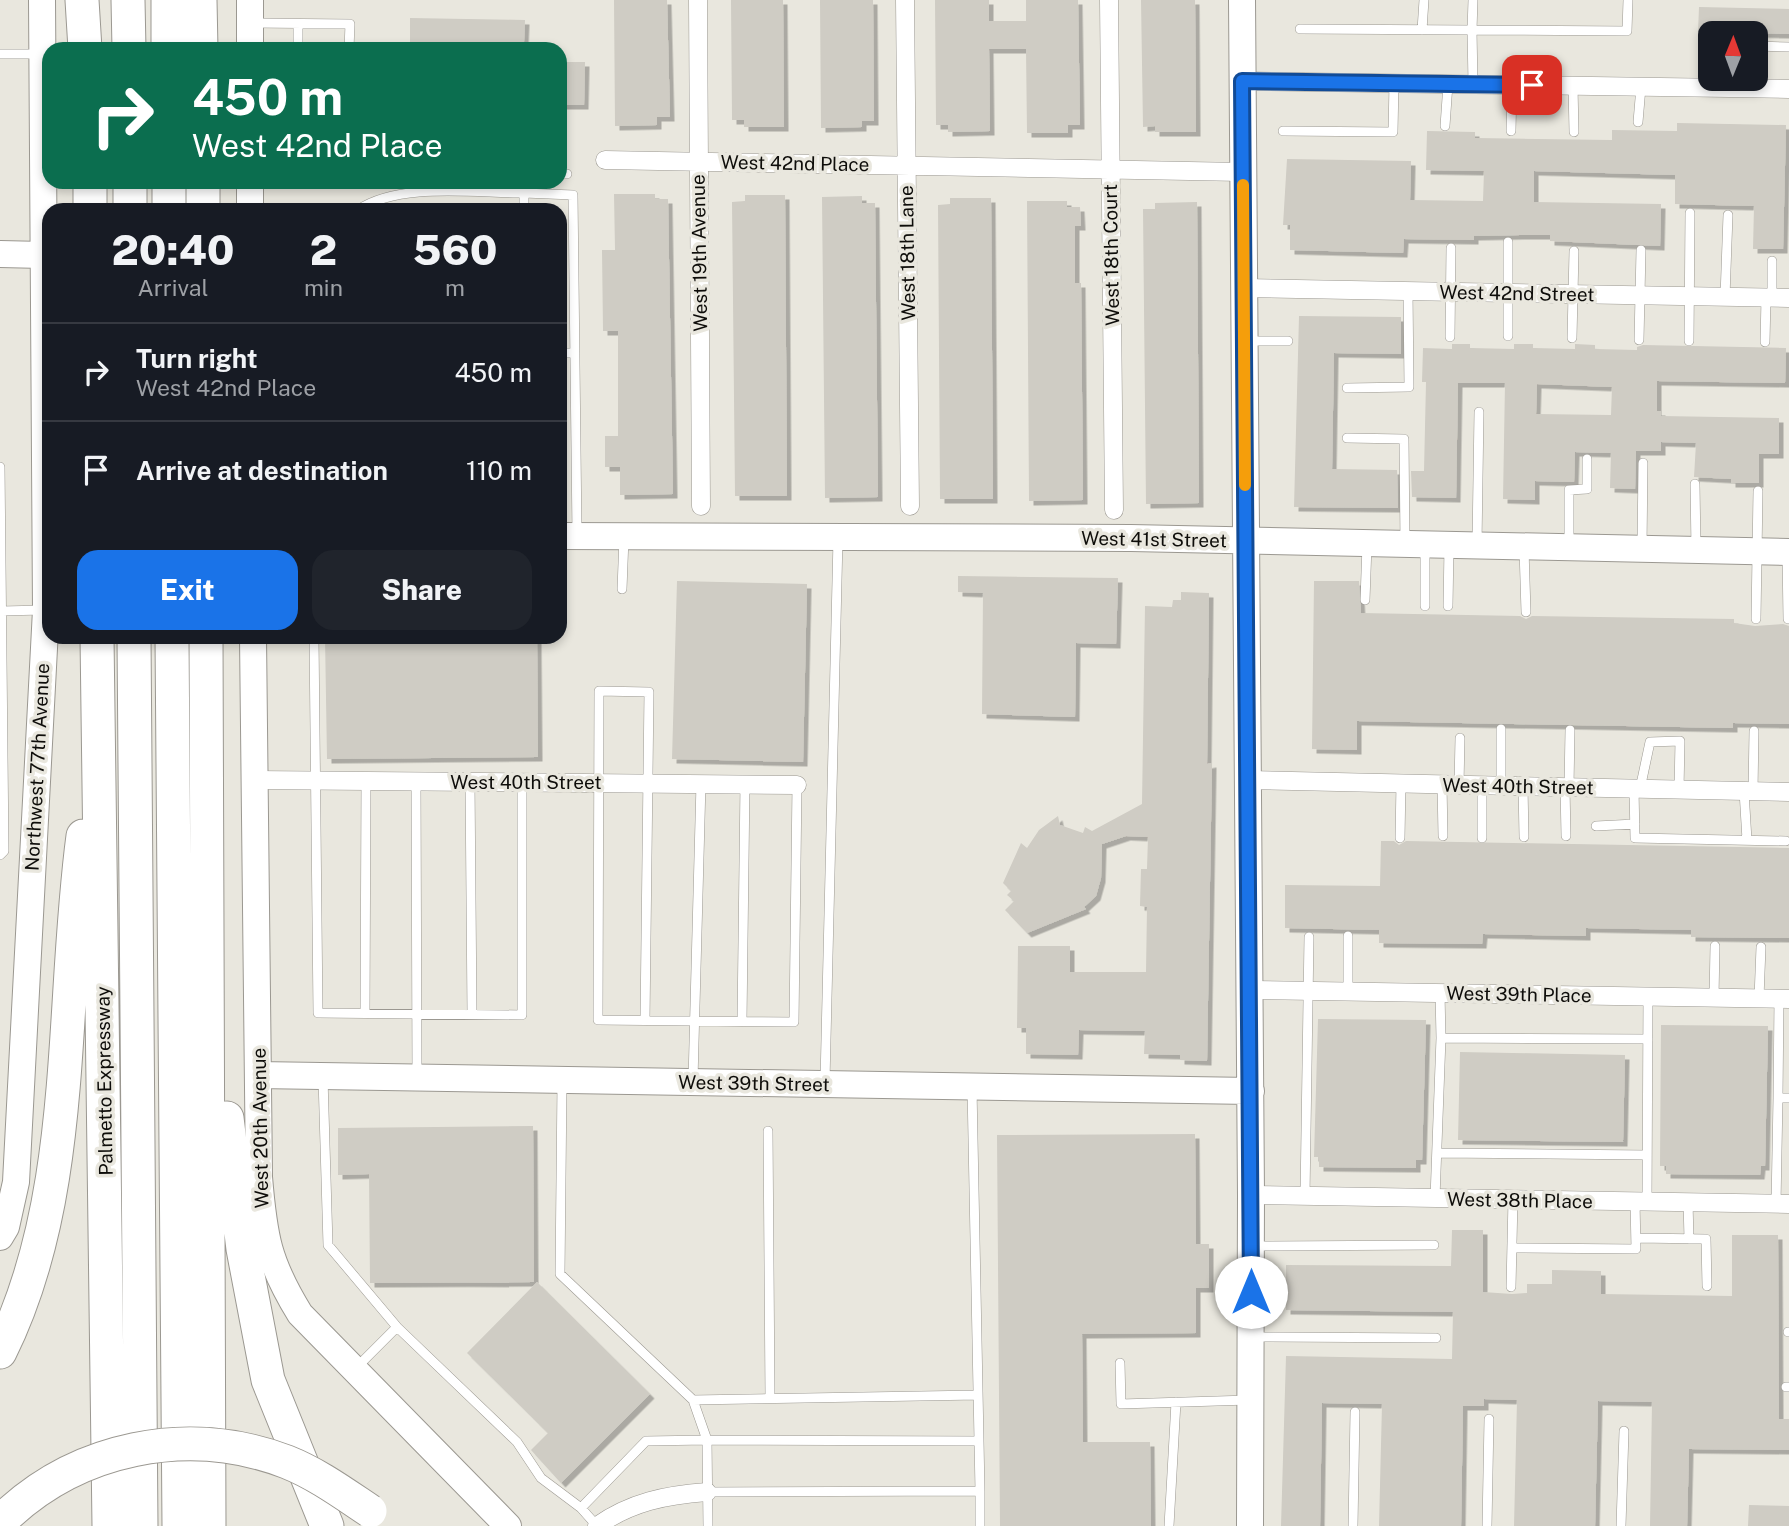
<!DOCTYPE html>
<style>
:root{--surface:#171b24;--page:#20242c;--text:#f1f3f6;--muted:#9ea1a6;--line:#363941;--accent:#1a73e8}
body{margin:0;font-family:"Public Sans",sans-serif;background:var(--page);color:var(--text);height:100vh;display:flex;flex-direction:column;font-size:26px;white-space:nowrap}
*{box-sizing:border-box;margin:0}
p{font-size:23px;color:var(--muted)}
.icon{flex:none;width:38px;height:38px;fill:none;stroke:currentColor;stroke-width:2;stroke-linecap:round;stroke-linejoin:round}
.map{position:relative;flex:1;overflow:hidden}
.sheet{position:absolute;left:42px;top:203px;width:525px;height:441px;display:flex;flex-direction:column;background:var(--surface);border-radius:21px;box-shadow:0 4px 10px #0003}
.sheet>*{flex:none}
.top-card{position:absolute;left:42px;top:42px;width:525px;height:147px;border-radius:21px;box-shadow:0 4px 10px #0003;background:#0b6e4f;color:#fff;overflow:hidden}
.needle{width:46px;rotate:1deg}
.buttons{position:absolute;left:1698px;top:21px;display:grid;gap:14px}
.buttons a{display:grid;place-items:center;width:70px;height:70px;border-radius:14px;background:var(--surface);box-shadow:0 4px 10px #0003;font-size:35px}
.pin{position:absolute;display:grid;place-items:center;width:60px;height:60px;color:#fff;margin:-30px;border-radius:14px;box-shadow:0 4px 10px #0006}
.me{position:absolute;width:77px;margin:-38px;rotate:0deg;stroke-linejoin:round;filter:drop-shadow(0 0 5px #0008)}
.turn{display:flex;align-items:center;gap:24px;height:147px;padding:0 35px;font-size:32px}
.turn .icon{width:91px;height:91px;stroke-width:2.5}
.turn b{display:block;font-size:49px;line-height:60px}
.eta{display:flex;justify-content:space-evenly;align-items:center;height:119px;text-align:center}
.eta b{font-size:42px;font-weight:800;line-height:49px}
.button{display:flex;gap:14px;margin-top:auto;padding:14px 35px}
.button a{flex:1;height:80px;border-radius:21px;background:var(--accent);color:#fff;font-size:28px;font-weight:800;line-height:80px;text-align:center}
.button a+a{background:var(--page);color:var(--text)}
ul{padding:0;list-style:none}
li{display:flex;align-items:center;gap:21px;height:98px;padding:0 35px;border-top:2px solid var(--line)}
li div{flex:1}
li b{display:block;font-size:26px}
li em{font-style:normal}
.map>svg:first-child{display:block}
.building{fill:#cfccc4;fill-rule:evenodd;filter:url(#shadow)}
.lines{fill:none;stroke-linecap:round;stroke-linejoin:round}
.lane-casing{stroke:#9b9891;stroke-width:10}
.street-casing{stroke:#9b9891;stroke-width:19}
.secondary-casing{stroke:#9b9891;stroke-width:28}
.highway-casing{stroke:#9b9891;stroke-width:35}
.lane{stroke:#fff;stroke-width:9}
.street{stroke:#fff;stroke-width:18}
.secondary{stroke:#fff;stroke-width:26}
.highway{stroke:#fff;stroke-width:33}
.highway-bridge-casing{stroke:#9b9891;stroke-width:35;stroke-linecap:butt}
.highway-bridge{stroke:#fff;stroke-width:33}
.route-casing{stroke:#114b97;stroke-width:18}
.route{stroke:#1a73e8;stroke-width:12}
.slow{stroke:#f59e0b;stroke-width:12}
.labels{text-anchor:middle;stroke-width:7;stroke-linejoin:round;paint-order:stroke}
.street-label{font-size:19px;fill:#0e0d0a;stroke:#e9e7de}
</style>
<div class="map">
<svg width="1789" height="1526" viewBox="0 0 1789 1526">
<defs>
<filter id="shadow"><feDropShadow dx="4.5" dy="4.5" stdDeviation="0" flood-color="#0004"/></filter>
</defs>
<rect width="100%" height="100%" fill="#e9e7de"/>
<path class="building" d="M614 0H667L670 117H657V125L615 126Z
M731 0H783L784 127H744V120H732Z
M820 0H873L874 121H862V127L821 128Z
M935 0H989V21H1026V0H1078L1080 125H1068V133H1027L1026 49H989L990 131 948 132V125H936Z
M1141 0H1195L1196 132H1155V126L1143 127Z
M1699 7 1789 9V34L1698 32Z
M410 18 525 20 524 42H507V49H410Z
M560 62H585L584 105H560Z
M1677 123 1786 125 1783 249H1753L1754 206 1675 204V175L1534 171V202L1661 204 1660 246 1550 241V235H1520L1474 236V240L1404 239 1403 253 1290 250V225H1283L1287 159 1411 161 1410 200 1483 201 1484 171 1426 170 1427 131 1475 132V138L1612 140V130L1677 131Z
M614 194H655V199H668L673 494 620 495V467H605V436H618V331H603L602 250H615Z
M745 195H785L787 496H735L732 202 745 201Z
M862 196V203H875L878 497 825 498 822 197Z
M950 198H991L993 499H940L938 205 950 204Z
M1027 201H1067V207H1080L1081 226H1075V283H1081L1083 500 1029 501Z
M1197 202 1199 503 1146 504 1143 209H1155V203Z
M1299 316 1401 317V354L1334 353 1332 469 1397 470 1398 508 1294 507Z
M1452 344H1470V348L1514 349V344H1533V348L1575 349V344L1595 345V349L1637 350V347L1643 345 1786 348 1785 383 1657 381V411H1661V416L1779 418V454H1759V483H1731V479L1694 477 1696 443 1661 442V451H1636L1635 489 1610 488 1611 453 1575 452 1574 482 1535 481V500L1503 499 1505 383H1458L1456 498 1412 497 1411 471H1424L1426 382H1422L1423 348 1452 349ZM1537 384 1612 387 1611 415 1536 414Z
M958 576 1118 578 1116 644 1076 643 1075 717 982 714 983 593 958 592Z
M677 581 807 584 803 762 672 759Z
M1314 581H1359L1361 613 1520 616 1526 619 1532 616 1734 619V623L1755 626 1783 624 1789 626V724L1733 723V728L1357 721V750L1312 749Z
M1181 592 1209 593 1207 764 1212 763 1207 1061 1180 1060V1055L1144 1054 1145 1031 1079 1030 1078 1055 1026 1054V1028H1017L1018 946H1070V972H1146L1147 907 1140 906 1141 869H1147L1148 837 1126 836 1102 844 1101 878 1096 896 1084 907 1086 909 1027 933 1005 910 1014 901 1007 895 1011 891 1003 883 1021 843 1027 848 1039 830 1058 816 1060 825 1083 833 1085 827 1092 831 1142 804 1145 606 1172 607 1173 600H1181Z
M325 637H537L538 757 327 759Z
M1381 841H1394L1399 845 1406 841 1789 848V938L1691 937V930L1586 928V936L1483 934 1482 944 1379 943V930L1285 928V885L1380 886Z
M1318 1019 1426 1020 1422 1160H1416V1168L1319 1167V1157H1314Z
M1661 1025 1768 1026 1765 1166H1761L1760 1175 1666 1174V1166H1660Z
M1460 1052 1625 1055 1623 1142 1458 1140Z
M533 1126 534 1282 370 1283 369 1174 338 1175V1128Z
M1195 1134 1196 1244H1209V1288H1196V1333L1082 1334 1083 1442H1150L1151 1526H1000L997 1135Z
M1452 1230H1483V1292L1512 1294 1527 1293V1284H1552V1270L1601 1271V1294L1732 1296V1235H1778L1779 1419H1789V1450L1689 1449 1687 1526H1650L1652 1402 1598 1401 1595 1526H1514L1517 1400 1484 1399V1406H1463L1461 1526H1379L1382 1404 1322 1403 1320 1526H1281L1286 1356 1452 1359 1453 1312 1286 1310V1265L1451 1266Z
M537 1282 650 1394 561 1483 531 1450 548 1433 467 1353Z
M1749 1505 1789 1506V1526H1748Z"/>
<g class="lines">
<g class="lane-casing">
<path id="lane" d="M254 23 350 24 349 49
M1300 29 1472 30 1473 0
M1422 30 1424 0
M1704 45H1710
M1755 46 1789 47
M298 49V24
M0 54H40
M1473 84 1472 30 1627 31 1628 0
M1573 86 1574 132
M1638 122 1641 87
M1445 126 1448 84
M1283 131 1393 132 1394 83
M1511 131 1512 85
M560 174H567
M358 210C399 182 474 193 524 193
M524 210V193L573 195 577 534
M1508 242V336
M1725 297 1728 215
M1772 298V261
M1450 337 1451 248
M1572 338 1574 251
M1639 340 1641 250
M1246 341H1288
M1689 341 1690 213
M1765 342 1766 298
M560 353H575
M1347 388 1409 387 1408 291
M1347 438 1404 439 1405 543
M0 467 4 851 0 855
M1695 484 1696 549
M1477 544 1479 412
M1569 546V490L1587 489V459
M1425 547V606
M1642 548 1643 463
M1524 549 1526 612
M1787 554 1788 619
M622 589 624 538
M1365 600 1367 545
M1448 606 1449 547
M2 611 43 610
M1756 619 1758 491
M314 637 318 1013 522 1015V782
M416 781 417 1076
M470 782 472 1014
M1442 784 1443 836
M1459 785 1460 738
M1482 785V838
M1501 786V729
M1523 786 1524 837
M1565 787 1566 836
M1569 787 1570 730
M1634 789 1635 838 1786 841
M1640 789 1650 742 1680 741 1679 790
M1744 791 1747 840
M1753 791 1754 731
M1596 826 1635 824
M1400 838 1401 783
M1348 991V936
M1440 993 1441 1038 1648 1039
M1714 997 1715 946
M1759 998 1761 947
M365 1013 366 781
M645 1020 649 692 599 691 598 1020 794 1022 797 785
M742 1021 745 783
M323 1078 328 1245 397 1327 355 1369
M693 1080 701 783
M825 1081 838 539
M562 1083 560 1274 693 1400 707 1440 979 1441
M972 1088 980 1491
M1778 1098 1779 999
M768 1131 770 1397
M1437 1153 1647 1155
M1305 1196 1309 937
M1435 1198 1441 1038
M1647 1202 1648 996
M1688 1202 1689 1239
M1776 1204 1778 1098H1789
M1636 1238 1706 1239 1707 1286
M1253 1246 1434 1245
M1512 1248 1636 1249 1635 1201
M1511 1287 1513 1199
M397 1327 517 1442 541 1478 581 1508
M1788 1332H1789
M1253 1337 1436 1338
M1120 1363 1121 1404 1249 1400
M1786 1387H1789
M693 1400 978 1395
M707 1492 980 1491V1526
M597 1526 581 1508 646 1441 707 1440 708 1526
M1169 1526 1176 1402
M1353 1526 1355 1412
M1487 1526 1489 1419
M1621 1526 1624 1431"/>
</g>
<g class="street-casing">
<path id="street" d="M698 0 701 506
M905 0 910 506
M1109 0 1114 510
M1243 81 1789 89
M605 160 1242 172
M1244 288 1789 298
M255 780 797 785
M1247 780 1789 792
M1250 990 1789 999
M1251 1195 1789 1204
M597 1526C631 1502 666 1495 707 1492"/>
</g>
<g class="secondary-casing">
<path id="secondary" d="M250 0V49
M1242 0 1251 1195 1250 1526
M250 182V210
M0 254 43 255
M560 536 1131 538 1789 552
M253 637 259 1177C264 1237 268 1262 300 1314L508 1526
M258 1075 1251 1091
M0 1237 6 1227 16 1182 46 610 42 0"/>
</g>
<g class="highway-casing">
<path id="highway" d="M82 0 85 49
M128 0 129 49
M168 0V49
M200 0 201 49
M90 182V210
M130 182V210
M169 182V210
M203 182V210
M97 637 109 1526
M134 637 141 1526
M172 637 179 1526
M206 637 209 1526
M227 1118 243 1249 268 1380 327 1526
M0 1352C78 1195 60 1007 83 836"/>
</g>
<use href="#lane" class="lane"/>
<use href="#street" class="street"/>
<use href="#secondary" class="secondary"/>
<use href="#highway" class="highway"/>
<g class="highway-bridge-casing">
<path id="highway-bridge" d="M0 1522C75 1447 188 1424 287 1462 317 1474 343 1493 370 1511"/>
</g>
<use href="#highway-bridge" class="highway-bridge"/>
</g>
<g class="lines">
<g class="route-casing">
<path id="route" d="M1251 1292 1242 81 1532 85"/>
</g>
<use href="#route" class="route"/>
<path class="slow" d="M1243 185 1245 485"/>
</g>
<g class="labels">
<g class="street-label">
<text transform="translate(795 163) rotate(1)" y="7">West 42nd Place</text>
<text transform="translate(699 253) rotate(-91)" y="7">West 19th Avenue</text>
<text transform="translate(907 253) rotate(-91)" y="7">West 18th Lane</text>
<text transform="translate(1111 255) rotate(-91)" y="7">West 18th Court</text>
<text transform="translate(1517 293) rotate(1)" y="7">West 42nd Street</text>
<text transform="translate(1154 539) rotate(1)" y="7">West 41st Street</text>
<text transform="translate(37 767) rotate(-87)" y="7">Northwest 77th Avenue</text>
<text x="526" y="789">West 40th Street</text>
<text transform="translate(1518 786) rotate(1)" y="7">West 40th Street</text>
<text transform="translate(1519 994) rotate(1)" y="7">West 39th Place</text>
<text transform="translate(104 1081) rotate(-91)" y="7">Palmetto Expressway</text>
<text transform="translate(754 1083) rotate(1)" y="7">West 39th Street</text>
<text transform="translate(260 1128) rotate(-91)" y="7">West 20th Avenue</text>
<text transform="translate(1520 1200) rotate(1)" y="7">West 38th Place</text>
</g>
</g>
</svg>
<div class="buttons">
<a><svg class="needle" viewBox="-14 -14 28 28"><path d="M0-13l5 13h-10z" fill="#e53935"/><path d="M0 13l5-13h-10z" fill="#9ea1a6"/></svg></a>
</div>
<div class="pin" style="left:1532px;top:85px;background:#d93025"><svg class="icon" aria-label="arrive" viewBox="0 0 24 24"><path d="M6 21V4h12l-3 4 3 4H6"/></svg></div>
<svg class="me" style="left:1251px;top:1292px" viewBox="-20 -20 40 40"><circle r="19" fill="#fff"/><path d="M0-13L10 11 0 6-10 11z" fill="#1a73e8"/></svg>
<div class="top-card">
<div class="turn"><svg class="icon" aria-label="right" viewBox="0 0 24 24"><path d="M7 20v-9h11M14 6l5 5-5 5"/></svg><div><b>450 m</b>West 42nd Place</div></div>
</div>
<section class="sheet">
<div class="eta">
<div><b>20:40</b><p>Arrival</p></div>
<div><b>2</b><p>min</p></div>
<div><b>560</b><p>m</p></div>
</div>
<ul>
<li><svg class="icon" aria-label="right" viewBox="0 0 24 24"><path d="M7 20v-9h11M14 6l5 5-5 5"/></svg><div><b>Turn right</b><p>West 42nd Place</p></div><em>450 m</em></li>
<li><svg class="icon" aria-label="arrive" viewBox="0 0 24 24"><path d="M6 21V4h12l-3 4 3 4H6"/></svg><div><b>Arrive at destination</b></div><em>110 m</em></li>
</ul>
<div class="button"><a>Exit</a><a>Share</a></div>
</section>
</div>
